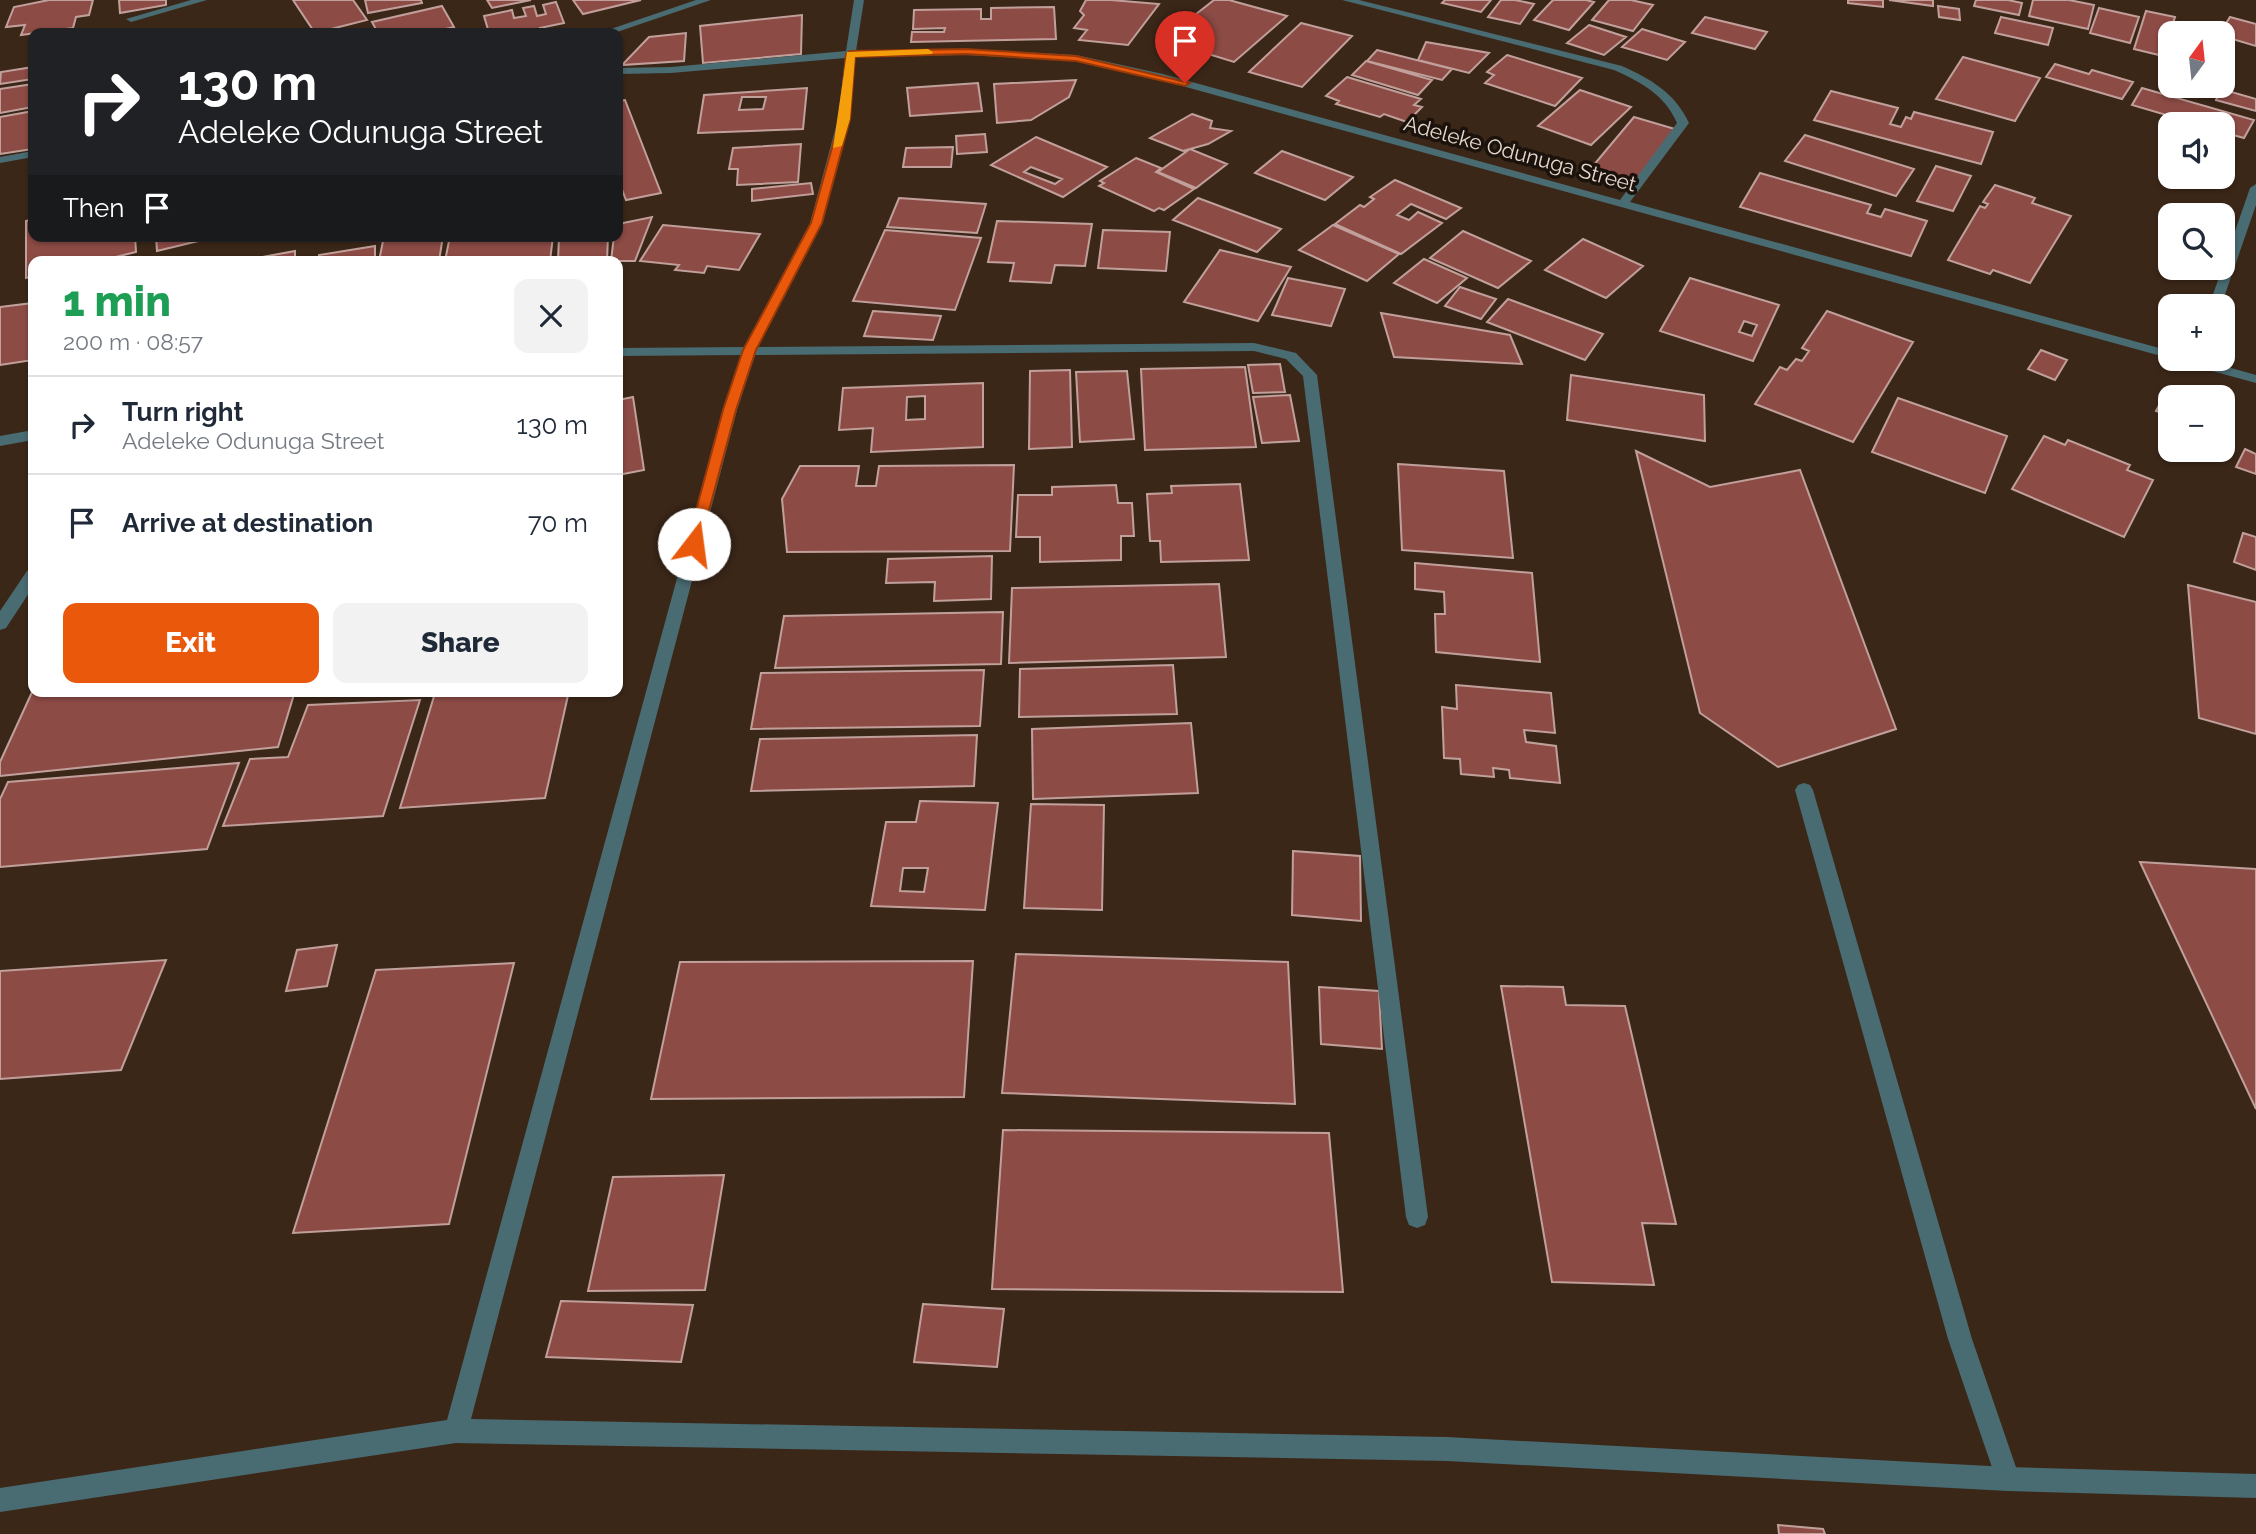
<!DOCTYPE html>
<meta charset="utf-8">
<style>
:root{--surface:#fff;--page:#f2f2f3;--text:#1f2937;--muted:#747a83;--line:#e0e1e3;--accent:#ea580c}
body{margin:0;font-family:Raleway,sans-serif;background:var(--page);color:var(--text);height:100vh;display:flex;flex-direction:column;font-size:26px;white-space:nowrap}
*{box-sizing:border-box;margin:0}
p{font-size:23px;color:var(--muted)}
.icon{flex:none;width:38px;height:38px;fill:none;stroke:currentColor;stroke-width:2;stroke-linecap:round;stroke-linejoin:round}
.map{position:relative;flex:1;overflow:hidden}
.sheet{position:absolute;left:28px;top:256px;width:595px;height:441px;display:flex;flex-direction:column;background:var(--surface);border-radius:14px;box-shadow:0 2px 5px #0004}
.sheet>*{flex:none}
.top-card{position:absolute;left:28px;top:28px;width:595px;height:214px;border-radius:14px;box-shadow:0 2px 5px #0004;background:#202124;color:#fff;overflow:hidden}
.needle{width:46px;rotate:15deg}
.controls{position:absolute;left:2158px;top:21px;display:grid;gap:14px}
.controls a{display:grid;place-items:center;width:77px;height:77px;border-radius:14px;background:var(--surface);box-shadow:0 2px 5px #0004;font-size:35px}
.pin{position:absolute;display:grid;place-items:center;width:60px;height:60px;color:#fff;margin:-72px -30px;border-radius:50% 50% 50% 0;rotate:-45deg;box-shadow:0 0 7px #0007}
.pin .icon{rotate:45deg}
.me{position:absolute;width:77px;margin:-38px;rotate:15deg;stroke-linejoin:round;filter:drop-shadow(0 0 5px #0008)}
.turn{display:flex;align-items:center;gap:24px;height:147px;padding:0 35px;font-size:32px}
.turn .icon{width:91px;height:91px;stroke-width:2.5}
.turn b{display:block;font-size:49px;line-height:60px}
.then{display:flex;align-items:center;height:66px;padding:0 35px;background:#0003;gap:14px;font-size:26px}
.round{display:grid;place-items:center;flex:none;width:74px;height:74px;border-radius:14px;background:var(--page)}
.summary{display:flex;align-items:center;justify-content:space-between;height:119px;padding:0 35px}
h1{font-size:42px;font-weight:800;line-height:52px;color:#1e9e55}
.action{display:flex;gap:14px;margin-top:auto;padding:14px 35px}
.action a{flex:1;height:80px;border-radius:14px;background:var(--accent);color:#fff;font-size:28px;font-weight:800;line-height:80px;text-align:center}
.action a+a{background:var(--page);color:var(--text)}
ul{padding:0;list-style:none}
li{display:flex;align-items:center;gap:21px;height:98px;padding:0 35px;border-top:2px solid var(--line)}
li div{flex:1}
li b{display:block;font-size:26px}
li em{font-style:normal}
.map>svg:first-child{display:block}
.building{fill:#8d4b45;stroke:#c1a09c;stroke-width:2;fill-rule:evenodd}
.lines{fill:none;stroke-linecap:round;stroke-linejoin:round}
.lane{fill:#496b72;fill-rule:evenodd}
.street{fill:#496b72;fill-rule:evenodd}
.route{fill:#ea580c;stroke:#983908;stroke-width:2}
.slow{fill:#f59e0b}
.labels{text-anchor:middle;stroke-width:7;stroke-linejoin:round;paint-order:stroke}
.far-street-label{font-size:21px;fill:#e6d8cf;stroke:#1b120c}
</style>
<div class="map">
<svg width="2256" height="1534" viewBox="0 0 2256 1534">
<rect width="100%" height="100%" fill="#3b2718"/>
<path class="building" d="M49 0H93L89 15 76 17 73 28 21 35 25 25 6 27 14 7Z
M119 0H166V5L120 13Z
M293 0H353L367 20 315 33Z
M365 0H421L422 3 368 13Z
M487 0H531L492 8Z
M573 0H641L583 14Z
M1086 0H1111L1159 4 1128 45 1079 40 1087 30 1074 28 1084 15 1080 11Z
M1214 0H1229L1287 16 1234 62 1163 40Z
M1445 0H1491L1481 12 1442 3Z
M1501 0H1515L1534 4 1520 24 1488 17Z
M1553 0H1586L1594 2 1569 30 1534 20Z
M1609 0H1631L1653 5 1633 31 1592 20Z
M1848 0H1883V7L1848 3Z
M1889 0H1933V6Z
M1976 0H2008L2022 3 2019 15 1974 6Z
M2033 0H2069L2094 5 2088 29 2029 16Z
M556 2 564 23 540 28 542 33H489L484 16 512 10 514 18 526 16 523 8 534 6 537 16 546 14 543 5Z
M442 6 454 27 428 33H378L372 22Z
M1938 6 1959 9 1960 20 1939 17Z
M1054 7 1056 39 911 42 912 32H944L945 28 913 29 914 10 981 9V19H991V8Z
M2099 8 2139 17 2130 43 2090 33Z
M2146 11 2175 17 2163 56 2134 49Z
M802 15 801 54 703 63 700 26Z
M1705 17 1767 32 1755 49 1692 33Z
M2001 17 2053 28 2048 45 1995 33Z
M2230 17 2256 24V46L2222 36 2220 33Z
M1301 23 1352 36 1302 87 1249 72Z
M1589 25 1626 37 1604 55 1567 43Z
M1642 29 1685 42 1667 60 1622 47Z
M686 33 684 61 622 65 649 37Z
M1426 42 1489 53 1469 73 1418 60Z
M1377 50 1452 69 1442 80 1367 61Z
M1507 55 1582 78 1555 106 1485 83 1494 75 1487 72Z
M1963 57 2040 78 2015 121 1936 99Z
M1366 61 1432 80 1418 95 1352 75Z
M2055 64 2089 74 2092 70 2133 82 2122 99 2046 77Z
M33 67V79L0 84 1 72Z
M1347 77 1421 99 1414 105 1422 107 1407 122 1384 114 1380 117 1336 104 1339 101 1326 96Z
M1076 80 1069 97 1031 120 997 123 994 84Z
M978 83 982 111 910 116 907 88Z
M33 84V107L0 113V89Z
M807 88 803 129 698 133 704 95ZM742 97H766L763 109 739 110Z
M2142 88 2254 120 2244 138 2222 132V124H2197L2132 105Z
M2221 89 2256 99V111L2216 100Z
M1580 90 1631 107 1591 145 1538 126Z
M1831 91 1898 108 1890 124 1901 127 1906 117 1911 119 1914 112 1993 132 1981 164 1814 120Z
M625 100 661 193 626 200 618 179V101Z
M33 111V149L0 154V117Z
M1192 114 1212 121 1210 128 1231 131 1208 144 1183 151 1150 138Z
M1634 117 1675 129 1631 187 1587 173Z
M985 134 987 152 957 154 956 136Z
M1805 135 1914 169 1896 196 1785 161Z
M1036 137 1107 167 1063 197 991 165ZM1031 167 1062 179 1055 184 1024 172Z
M801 144 798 182 737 185 738 169H729L733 148Z
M953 147 951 167H903L906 148Z
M1190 149 1227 164 1196 188 1158 172Z
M1282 151 1353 177 1325 200 1255 173Z
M1136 158 1161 168 1156 172 1194 189 1164 210 1159 208 1154 211 1099 186 1104 183 1100 181Z
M1936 166 1971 176 1953 211 1917 201Z
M1760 173 1871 205 1867 213 1881 217 1885 209 1927 221 1911 256 1740 207Z
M1395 180 1461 208 1446 219 1411 204 1397 215 1409 220 1418 212 1442 223 1401 254 1335 224 1360 205 1364 207 1374 199 1370 197Z
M811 183 813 194 752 201V189Z
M1995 185 2035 198 2032 203 2071 216 2030 283 1993 270 1990 274 1948 260 1980 206 1985 208 1988 204 1983 202Z
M899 198 986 204 977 233 887 227Z
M1198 198 1281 229 1257 252 1173 220Z
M652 217 635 261H611L614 236H618V224Z
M33 219V236H135L136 252 99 261H33V276L26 278V221Z
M997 221 1092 224 1085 266 1055 265 1051 283 1010 281 1014 263 988 262Z
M663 225 760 234 739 270 707 266 704 273 675 270 679 265 640 261Z
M1333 225 1399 254 1367 281 1299 250Z
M885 230 981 238 955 310 853 301Z
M1103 230 1170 232 1166 271 1098 268Z
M1463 231 1531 261 1498 288 1430 258Z
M156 236H219L157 251Z
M384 236H443L439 261H379Z
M450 236H553L550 261H445Z
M608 236 607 261H558L559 237Z
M1583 239 1643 266 1606 298 1545 270Z
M375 246V261H318L319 255Z
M1220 250 1291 267 1258 321 1184 302Z
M295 251V261H246V260Z
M1424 259 1467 278 1437 303 1394 283Z
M1288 278 1345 289 1331 326 1272 315Z
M1690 278 1779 305 1753 361 1660 331ZM1744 321 1757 325 1752 336 1739 332Z
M1460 287 1496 299 1481 319 1445 306Z
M1508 299 1603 334 1585 360 1487 322Z
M33 303V360L0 365V307Z
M873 311 941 316 933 340 864 336Z
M1827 311 1913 342 1853 442 1755 404 1780 367 1787 370 1796 359 1802 361 1809 351 1802 348Z
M1381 313 1510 335 1522 364 1394 357Z
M2041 350 2067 360 2055 380 2028 369Z
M1280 364 1285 392 1253 393 1248 365Z
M1245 367 1256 447 1145 450 1141 369Z
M1070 370 1072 447 1029 449 1030 371Z
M1127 371 1134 439 1080 442 1076 372Z
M1571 375 1704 395 1705 441 1567 420Z
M983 383V447L871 452 873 428 839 430 843 388ZM925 396V419L906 420 907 397Z
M2168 389 2191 397H2170V416L2156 411Z
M1290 395 1299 441 1262 443 1253 397Z
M633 397 644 470 618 475V400Z
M1898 398 2007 436 1985 493 1872 452Z
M2044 436 2065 445 2068 440 2130 465 2127 470 2153 480 2124 537 2012 489Z
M2245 449 2256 454V474L2236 467Z
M1636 451 1710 487 1800 470 1896 729 1778 767 1700 713Z
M1398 464 1504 471 1513 558 1402 550Z
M1014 465 1010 551 787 552 782 499 800 466H859L856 486H876L879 466Z
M1240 484 1249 560 1161 562 1160 541H1150L1147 494 1172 493 1171 486Z
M1116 485 1118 503H1132L1134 536H1121V560L1040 562V537H1016L1018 495H1052V487Z
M2243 533 2256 537V570L2234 562Z
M992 556 991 599 934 601 935 582 886 583 888 559Z
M1415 563 1532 573 1540 662 1436 652 1435 614H1445L1444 592 1415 589Z
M1219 584 1226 657 1009 663 1012 588Z
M2188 585 2256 602V734L2199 718Z
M1003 612 1001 664 775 668 784 616Z
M1173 665 1177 714 1019 717 1020 669Z
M984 670 980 726 751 729 761 673Z
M1456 685 1551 693 1555 733 1524 730 1526 742 1556 746 1560 783 1510 778 1509 770 1493 768 1494 777 1461 774 1460 759 1444 758 1442 707 1457 709Z
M33 690V691H295L278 747 0 776V762Z
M464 691H569L545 798 400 808 435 693Z
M420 700 383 816 223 826 250 759 288 757 308 705Z
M1191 723 1198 793 1033 799 1032 729Z
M977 735 974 786 751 791 760 739Z
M239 763 207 849 0 867V799L8 782Z
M920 801 998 803 985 910 871 906 886 822H916ZM903 868H928L924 892 900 891Z
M1031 804 1104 805 1102 910 1024 908Z
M1293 851 1360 856 1361 921 1292 915Z
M2140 862 2256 869V1109Z
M337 945 327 986 286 991 297 950Z
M1016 954 1288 962 1295 1104 1002 1093Z
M166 960 121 1070 0 1079V971Z
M973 961 964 1097 651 1099 680 962Z
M514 963 449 1224 293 1233 376 970Z
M1501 986 1563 987 1566 1005 1625 1006 1676 1224 1642 1223 1654 1285 1552 1282Z
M1319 987 1379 991 1382 1049 1321 1044Z
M1003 1130 1329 1133 1343 1292 992 1289Z
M724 1175 705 1290 588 1291 613 1177Z
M561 1301 693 1305 681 1362 546 1357Z
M923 1304 1004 1309 997 1367 914 1362Z
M1778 1525 1823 1529 1825 1534H1779Z"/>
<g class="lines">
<path class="lane" d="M1804 783 1810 785 1813 790 1972 1339 2020 1479 2017 1488 2008 1491 1999 1488 1996 1479 1948 1339 1795 790 1798 785Z"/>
<path class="street" d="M191 0H207L131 22 126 19Z
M696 0H711L614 33H599Z
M854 0H864L856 51 966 49 1076 55 1163 74 1620 200 1677 123C1665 95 1641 82 1614 70L1342 0H1359L1622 66C1651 79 1675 93 1689 123L1630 202 2170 351 2172 359 1157 79 1076 61 966 55 855 57 850 119 822 223 758 347 1254 343 1296 353 1317 375 1428 1217 1425 1225 1417 1228 1409 1225 1406 1217 1303 376 1286 359 1254 351 755 355 737 410 471 1419 1447 1437 2008 1467 2256 1474V1498L2008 1491 1447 1461 456 1443 0 1512V1488L447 1420 723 410 742 355 618 356V348L745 347 810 223 838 119 845 58 671 73 618 74V68L671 67 846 51Z
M33 151V157L0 163V157Z
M2256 184V205L2221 306H2209L2250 188Z
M2177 359H2199L2256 375V383L2179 362Z
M33 430V440L0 446V436Z
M33 569V587L6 628 0 630V611L27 571Z"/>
</g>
<path class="route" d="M966 49 1076 56 1190 83 1185 86 1076 61 966 54 855 57 850 119 822 223 756 350 736 410 700 544 698 548H689L687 544 723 410 743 350 811 223 840 119 846 54 850 51Z"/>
<path class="slow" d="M928 49 933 52 932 54 855 57 850 119 842 146 833 148 847 52Z"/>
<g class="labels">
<g class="far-street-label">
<text transform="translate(1520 154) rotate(15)" y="7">Adeleke Odunuga Street</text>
</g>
</g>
</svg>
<div class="controls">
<a><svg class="needle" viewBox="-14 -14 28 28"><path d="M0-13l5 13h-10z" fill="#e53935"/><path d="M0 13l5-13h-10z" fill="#747a83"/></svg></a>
<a><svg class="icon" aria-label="sound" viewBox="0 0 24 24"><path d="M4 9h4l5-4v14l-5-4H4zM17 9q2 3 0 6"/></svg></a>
<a><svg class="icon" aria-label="search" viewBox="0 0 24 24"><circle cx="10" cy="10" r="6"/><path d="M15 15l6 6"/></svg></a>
<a>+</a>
<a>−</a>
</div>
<div class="pin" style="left:1185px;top:83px;background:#d93025"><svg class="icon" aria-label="arrive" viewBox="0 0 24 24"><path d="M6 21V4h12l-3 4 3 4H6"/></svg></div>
<svg class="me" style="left:694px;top:544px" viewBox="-20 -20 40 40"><circle r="19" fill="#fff"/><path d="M0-13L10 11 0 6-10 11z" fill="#ea580c"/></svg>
<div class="top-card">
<div class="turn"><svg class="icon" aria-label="right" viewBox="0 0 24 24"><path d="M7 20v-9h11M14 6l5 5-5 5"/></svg><div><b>130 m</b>Adeleke Odunuga Street</div></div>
<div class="then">Then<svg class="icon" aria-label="arrive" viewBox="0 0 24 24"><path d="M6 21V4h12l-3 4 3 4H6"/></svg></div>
</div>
<section class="sheet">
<div class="summary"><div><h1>1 min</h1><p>200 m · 08:57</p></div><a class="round"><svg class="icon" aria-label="close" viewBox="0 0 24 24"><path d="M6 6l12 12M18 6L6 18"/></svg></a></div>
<ul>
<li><svg class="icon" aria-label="right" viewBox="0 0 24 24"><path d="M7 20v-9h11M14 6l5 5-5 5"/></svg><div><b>Turn right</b><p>Adeleke Odunuga Street</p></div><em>130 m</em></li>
<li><svg class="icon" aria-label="arrive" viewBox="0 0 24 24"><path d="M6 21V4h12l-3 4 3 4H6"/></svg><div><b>Arrive at destination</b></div><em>70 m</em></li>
</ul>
<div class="action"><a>Exit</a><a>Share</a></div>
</section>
</div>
